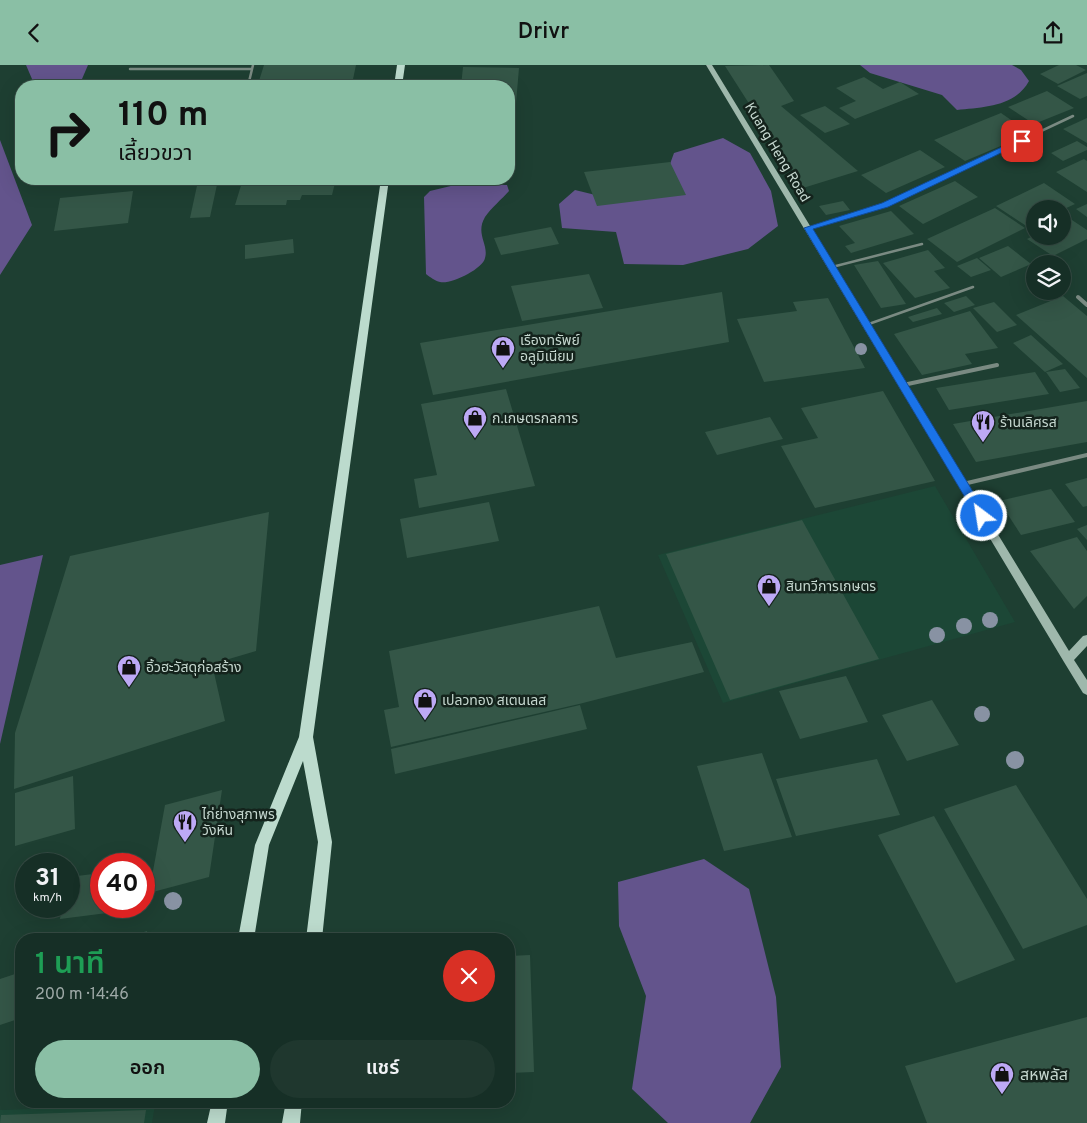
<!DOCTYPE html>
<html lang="th">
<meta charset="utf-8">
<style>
:root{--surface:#162f26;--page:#1f372e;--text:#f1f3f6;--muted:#9ea9a7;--line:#354a43;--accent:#8abfa5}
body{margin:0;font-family:Overpass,"Noto Sans Thai",sans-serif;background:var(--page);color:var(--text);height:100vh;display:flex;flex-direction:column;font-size:19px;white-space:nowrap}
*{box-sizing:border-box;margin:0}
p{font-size:16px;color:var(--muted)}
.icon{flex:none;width:28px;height:28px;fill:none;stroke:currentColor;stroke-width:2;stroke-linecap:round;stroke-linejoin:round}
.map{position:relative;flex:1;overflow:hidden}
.sheet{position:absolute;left:15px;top:868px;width:500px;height:175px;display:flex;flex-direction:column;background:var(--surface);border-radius:20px;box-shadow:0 5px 20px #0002,0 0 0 1px var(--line)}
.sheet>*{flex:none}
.hud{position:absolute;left:15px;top:15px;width:500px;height:105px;border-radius:20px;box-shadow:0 5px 20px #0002,0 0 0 1px var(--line);background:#8abfa5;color:#111;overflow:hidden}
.tools{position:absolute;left:1026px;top:135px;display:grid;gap:10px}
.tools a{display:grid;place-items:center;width:45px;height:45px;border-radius:50%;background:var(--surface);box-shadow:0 5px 20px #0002,0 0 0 1px var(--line);font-size:25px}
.speed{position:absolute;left:15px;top:788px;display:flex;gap:10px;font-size:25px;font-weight:700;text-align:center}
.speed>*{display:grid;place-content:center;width:65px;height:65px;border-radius:50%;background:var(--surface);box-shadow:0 5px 20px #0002,0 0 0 1px var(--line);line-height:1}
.speed small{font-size:12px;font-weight:400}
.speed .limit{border:8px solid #d22;background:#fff;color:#111}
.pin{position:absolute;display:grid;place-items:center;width:42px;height:42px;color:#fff;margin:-21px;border-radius:10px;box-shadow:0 2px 8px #0006}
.me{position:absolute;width:55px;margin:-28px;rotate:329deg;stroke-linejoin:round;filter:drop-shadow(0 0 4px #0008)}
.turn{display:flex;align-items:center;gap:18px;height:105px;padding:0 20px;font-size:22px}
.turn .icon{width:65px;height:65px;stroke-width:2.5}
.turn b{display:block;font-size:35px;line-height:42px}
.round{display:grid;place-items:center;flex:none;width:52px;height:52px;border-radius:26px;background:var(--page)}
.overview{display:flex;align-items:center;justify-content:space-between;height:85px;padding:0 20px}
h1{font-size:30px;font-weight:600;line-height:38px;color:#1e9e55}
.primary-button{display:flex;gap:10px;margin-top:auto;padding:10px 20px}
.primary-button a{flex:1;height:58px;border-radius:30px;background:var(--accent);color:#111;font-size:20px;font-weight:600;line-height:58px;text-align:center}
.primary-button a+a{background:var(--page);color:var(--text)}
header{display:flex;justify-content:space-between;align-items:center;height:65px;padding:0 20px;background:var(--accent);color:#111;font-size:22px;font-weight:600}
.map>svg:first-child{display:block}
.built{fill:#1c4736}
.green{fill:#63548c}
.building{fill:#345647}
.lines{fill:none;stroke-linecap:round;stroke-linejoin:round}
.lane-far1{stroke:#7a8a82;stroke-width:2.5}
.lane{stroke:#7a8a82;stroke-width:4}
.street{stroke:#7a8a82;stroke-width:4}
.secondary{fill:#9fb8ac;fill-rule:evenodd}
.primary{fill:#bcdbcd;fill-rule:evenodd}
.tree{fill:#8892a3}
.route{fill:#1a73e8;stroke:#114b97}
.labels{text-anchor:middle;stroke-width:5;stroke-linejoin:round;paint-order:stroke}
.street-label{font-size:14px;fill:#c5d7cf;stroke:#14231c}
.poi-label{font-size:14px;fill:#c5d7cf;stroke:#14231c;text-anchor:start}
.near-poi-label{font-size:16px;fill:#c5d7cf;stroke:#14231c;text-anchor:start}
</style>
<header><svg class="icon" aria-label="back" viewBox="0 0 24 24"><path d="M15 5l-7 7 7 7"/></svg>Drivr<svg class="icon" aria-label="share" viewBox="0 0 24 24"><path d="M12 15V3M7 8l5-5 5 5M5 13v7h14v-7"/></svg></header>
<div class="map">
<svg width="1087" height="1058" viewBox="0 0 1087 1058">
<rect width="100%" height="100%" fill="#1e3f32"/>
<path class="built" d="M935 421 1015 557 723 638 658 490Z
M155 1040 152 1058H0V1045Z"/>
<path class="green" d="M26 0H88L79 21H35Z
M860 0H1012L1021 5 1029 16C1015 42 983 42 957 45L942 30 870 8Z
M723 73 750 88 771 126 778 161 748 184 683 200 624 199 616 167 562 163 559 139 575 125 616 135 666 110 674 88Z
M0 75 32 160 0 210Z
M459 119 507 120 509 126C502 134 491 143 485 152 475 169 489 179 485 193 483 204 450 220 440 217 435 216 430 212 426 209L424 132 430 126Z
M43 490 0 679V500Z
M704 794 749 824 776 932 781 1002 750 1058H668L632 1024 646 931 619 861 618 817Z"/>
<path class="building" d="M264 0H356L352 19H258Z
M769 0 794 36 781 41 858 106 803 123 725 1Z
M1059 0H1076L1086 5 1058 19 1040 9Z
M463 2 519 3 512 85H509V21H461Z
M1087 8V31L1080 34 1057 21Z
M864 12 883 24 900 17 919 29 855 54 839 43 856 36 836 23Z
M114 14H153L150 21H111Z
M1047 26 1074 43 1034 59 1008 42Z
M825 41 850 59 825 68 800 50Z
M1001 48 1024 64 1008 70 1015 75 965 96 934 75Z
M1087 53V78L1063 64Z
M1077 76 1087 82V85L1063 96 1051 88Z
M920 85 945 102 886 128 861 110Z
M1084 94 1087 96V127L1056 107Z
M670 97 686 130 597 141 584 107Z
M62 114H105L101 121H59Z
M243 114H336L332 130H302L300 135H287L286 140H235Z
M218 115 210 152 190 153 198 116Z
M955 116 978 132 923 159 899 141Z
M1044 118 1075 139 1062 145 1035 144V159L1028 162 996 141Z
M133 126 128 158 54 166 60 133Z
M843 136 850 145 826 150 819 141Z
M1087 139V152L1076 144Z
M995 143 1025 163 957 197 927 174Z
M891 146 914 169 851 188 845 181 855 178 839 161Z
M1069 153 1087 165V174L1053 191 1027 174 1035 170 1062 171V156Z
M551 162 559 179 501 190 494 173Z
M293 174 294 188 245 194V180Z
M1008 181 1031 199 1001 212 979 193Z
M928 185 945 203 934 206 950 223 915 233 883 198Z
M977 193 991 205 971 212 957 201Z
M878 196 906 239 881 243 854 200Z
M589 209 603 243 522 256 511 221Z
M722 227 729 277 433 330 420 278Z
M966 231 975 240 954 247 944 238Z
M1063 231 1087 251V313L1016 250Z
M828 233 865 303 764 317 737 254 797 246 793 237Z
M994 237 1017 260 997 267 973 243Z
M937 243 942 249 913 257 908 252Z
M970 246 998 283 965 289 972 299 922 310 894 269Z
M1031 270 1063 299 1045 307 1013 278Z
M1065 304 1080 323 1060 327 1046 307Z
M1035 307 1049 329 949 345 936 323Z
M506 324 535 421 419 443 414 414 437 410 421 339Z
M883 326 935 416 815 443 781 381 818 373 801 343Z
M1087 336V377L976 397 953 359Z
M770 352 783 374 717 390 705 367Z
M1087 413V441L1083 442 1065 419Z
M1051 424 1075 457 1021 470 999 436Z
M489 437 499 476 407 493 400 454Z
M269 447 256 586 212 599 225 656 14 724 15 668 70 491Z
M802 455 879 594 730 635 666 489Z
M1087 460V475L1077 464Z
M1077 472 1087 486V531L1074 544 1030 486Z
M599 541 616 593 692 577 704 607 579 639 391 682 384 645 399 642 389 586Z
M846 611 868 657 800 674 779 626Z
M932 635 959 680 907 696 882 650Z
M580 640 587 664 395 709 391 684Z
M762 688 792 772 724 786 697 701Z
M877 694 900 750 796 771 776 714Z
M73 711 75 764 15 781V728Z
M1016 720 1087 834V860L1023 884 944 744Z
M222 725 209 812 149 828 165 740Z
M934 751 1015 895 956 918 878 770Z
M101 808V841H108L107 848 60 854 62 841H69V812Z
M147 866 148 874H124V873Z
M530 890 534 1007 509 1008V891Z
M21 907V953L0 960V914Z
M1087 952V1058H927L905 1001Z
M146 1045 144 1058H0L1 1050Z"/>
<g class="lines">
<path class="lane-far1" d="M130 4H252
M248 21 253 0
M808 163 885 140 1073 51
M832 202 922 179
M866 260 973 222"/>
<path class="lane" d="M903 320 997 300
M963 419 1087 390"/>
<path class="street" d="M1078 232 1087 240"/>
<path class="secondary" d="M706 0H712L1069 586 1083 571 1087 570V581L1074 595 1087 615V630L1083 628 1064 597Z"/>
<path class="primary" d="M397 0H405L402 21H394Z
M381 114H389L313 672 332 777 322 874H306L318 777 303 696 269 780 254 874H238L255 780 299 672Z
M212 1036H228L225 1058H207Z
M286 1036H302L300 1058H282Z"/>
</g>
<g class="tree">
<circle cx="861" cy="284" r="6"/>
<circle cx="990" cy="555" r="8"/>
<circle cx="964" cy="561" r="8"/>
<circle cx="937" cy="570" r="8"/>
<circle cx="982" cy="649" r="8"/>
<circle cx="1015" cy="695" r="9"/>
<circle cx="173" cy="836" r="9"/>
</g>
<path class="route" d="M1019 74 1026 76 888 142 813 164 986 448V454H978L804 163 882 138Z"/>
<defs>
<g id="shop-pin" transform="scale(1.25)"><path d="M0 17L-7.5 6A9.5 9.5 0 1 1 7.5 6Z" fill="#bda9f5" stroke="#14231c"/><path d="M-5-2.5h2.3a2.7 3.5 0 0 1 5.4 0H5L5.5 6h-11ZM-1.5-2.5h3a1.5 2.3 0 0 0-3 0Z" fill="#111"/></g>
<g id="restaurant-pin" transform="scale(1.25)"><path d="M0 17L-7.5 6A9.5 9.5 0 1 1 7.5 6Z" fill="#bda9f5" stroke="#14231c"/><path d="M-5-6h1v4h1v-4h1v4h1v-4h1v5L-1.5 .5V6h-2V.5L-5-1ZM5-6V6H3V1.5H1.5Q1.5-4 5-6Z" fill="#111"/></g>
</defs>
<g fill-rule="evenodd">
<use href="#shop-pin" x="503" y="283"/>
<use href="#shop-pin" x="475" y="353"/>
<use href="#restaurant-pin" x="983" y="357"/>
<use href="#shop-pin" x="769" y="521"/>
<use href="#shop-pin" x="129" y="602"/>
<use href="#shop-pin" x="425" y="635"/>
<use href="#restaurant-pin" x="185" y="757"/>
<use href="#shop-pin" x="1002" y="1009"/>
</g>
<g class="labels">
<g class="street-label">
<text transform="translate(778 87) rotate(59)" y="5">Kuang Heng Road</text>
</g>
<g class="poi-label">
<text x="520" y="280">เรืองทรัพย์<tspan x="520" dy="16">อลูมิเนียม</tspan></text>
<text x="492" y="358">ก.เกษตรกลการ</text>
<text x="1000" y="362">ร้านเลิศรส</text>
<text x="786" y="526">สินทวีการเกษตร</text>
<text x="146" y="607">อิ้วฮะวัสดุก่อสร้าง</text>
<text x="442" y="640">เปลวทอง สเตนเลส</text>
<text x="202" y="754">ไก่ย่างสุภาพร<tspan x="202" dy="16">วังหิน</tspan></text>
</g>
<g class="near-poi-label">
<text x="1020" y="1015">สหพลัส</text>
</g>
</g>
</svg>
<div class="tools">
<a><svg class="icon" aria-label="sound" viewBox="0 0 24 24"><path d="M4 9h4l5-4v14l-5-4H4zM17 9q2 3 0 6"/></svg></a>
<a><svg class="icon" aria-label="layers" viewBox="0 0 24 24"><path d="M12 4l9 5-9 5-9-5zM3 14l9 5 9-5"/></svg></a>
</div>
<div class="speed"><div>31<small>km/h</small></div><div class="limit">40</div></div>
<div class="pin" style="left:1022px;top:76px;background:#d93025"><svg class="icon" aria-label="arrive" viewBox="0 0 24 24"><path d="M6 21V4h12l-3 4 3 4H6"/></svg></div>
<svg class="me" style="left:982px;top:451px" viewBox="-20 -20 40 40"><circle r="17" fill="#1a73e8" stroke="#fff" stroke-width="3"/><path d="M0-11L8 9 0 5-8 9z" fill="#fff"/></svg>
<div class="hud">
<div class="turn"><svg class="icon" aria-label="right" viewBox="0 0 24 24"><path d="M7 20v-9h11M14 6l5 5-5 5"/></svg><div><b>110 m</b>เลี้ยวขวา</div></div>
</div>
<section class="sheet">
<div class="overview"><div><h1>1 นาที</h1><p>200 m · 14:46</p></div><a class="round" style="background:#d93025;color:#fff"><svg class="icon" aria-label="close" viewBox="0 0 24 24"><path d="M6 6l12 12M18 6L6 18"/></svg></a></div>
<div class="primary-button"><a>ออก</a><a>แชร์</a></div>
</section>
</div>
